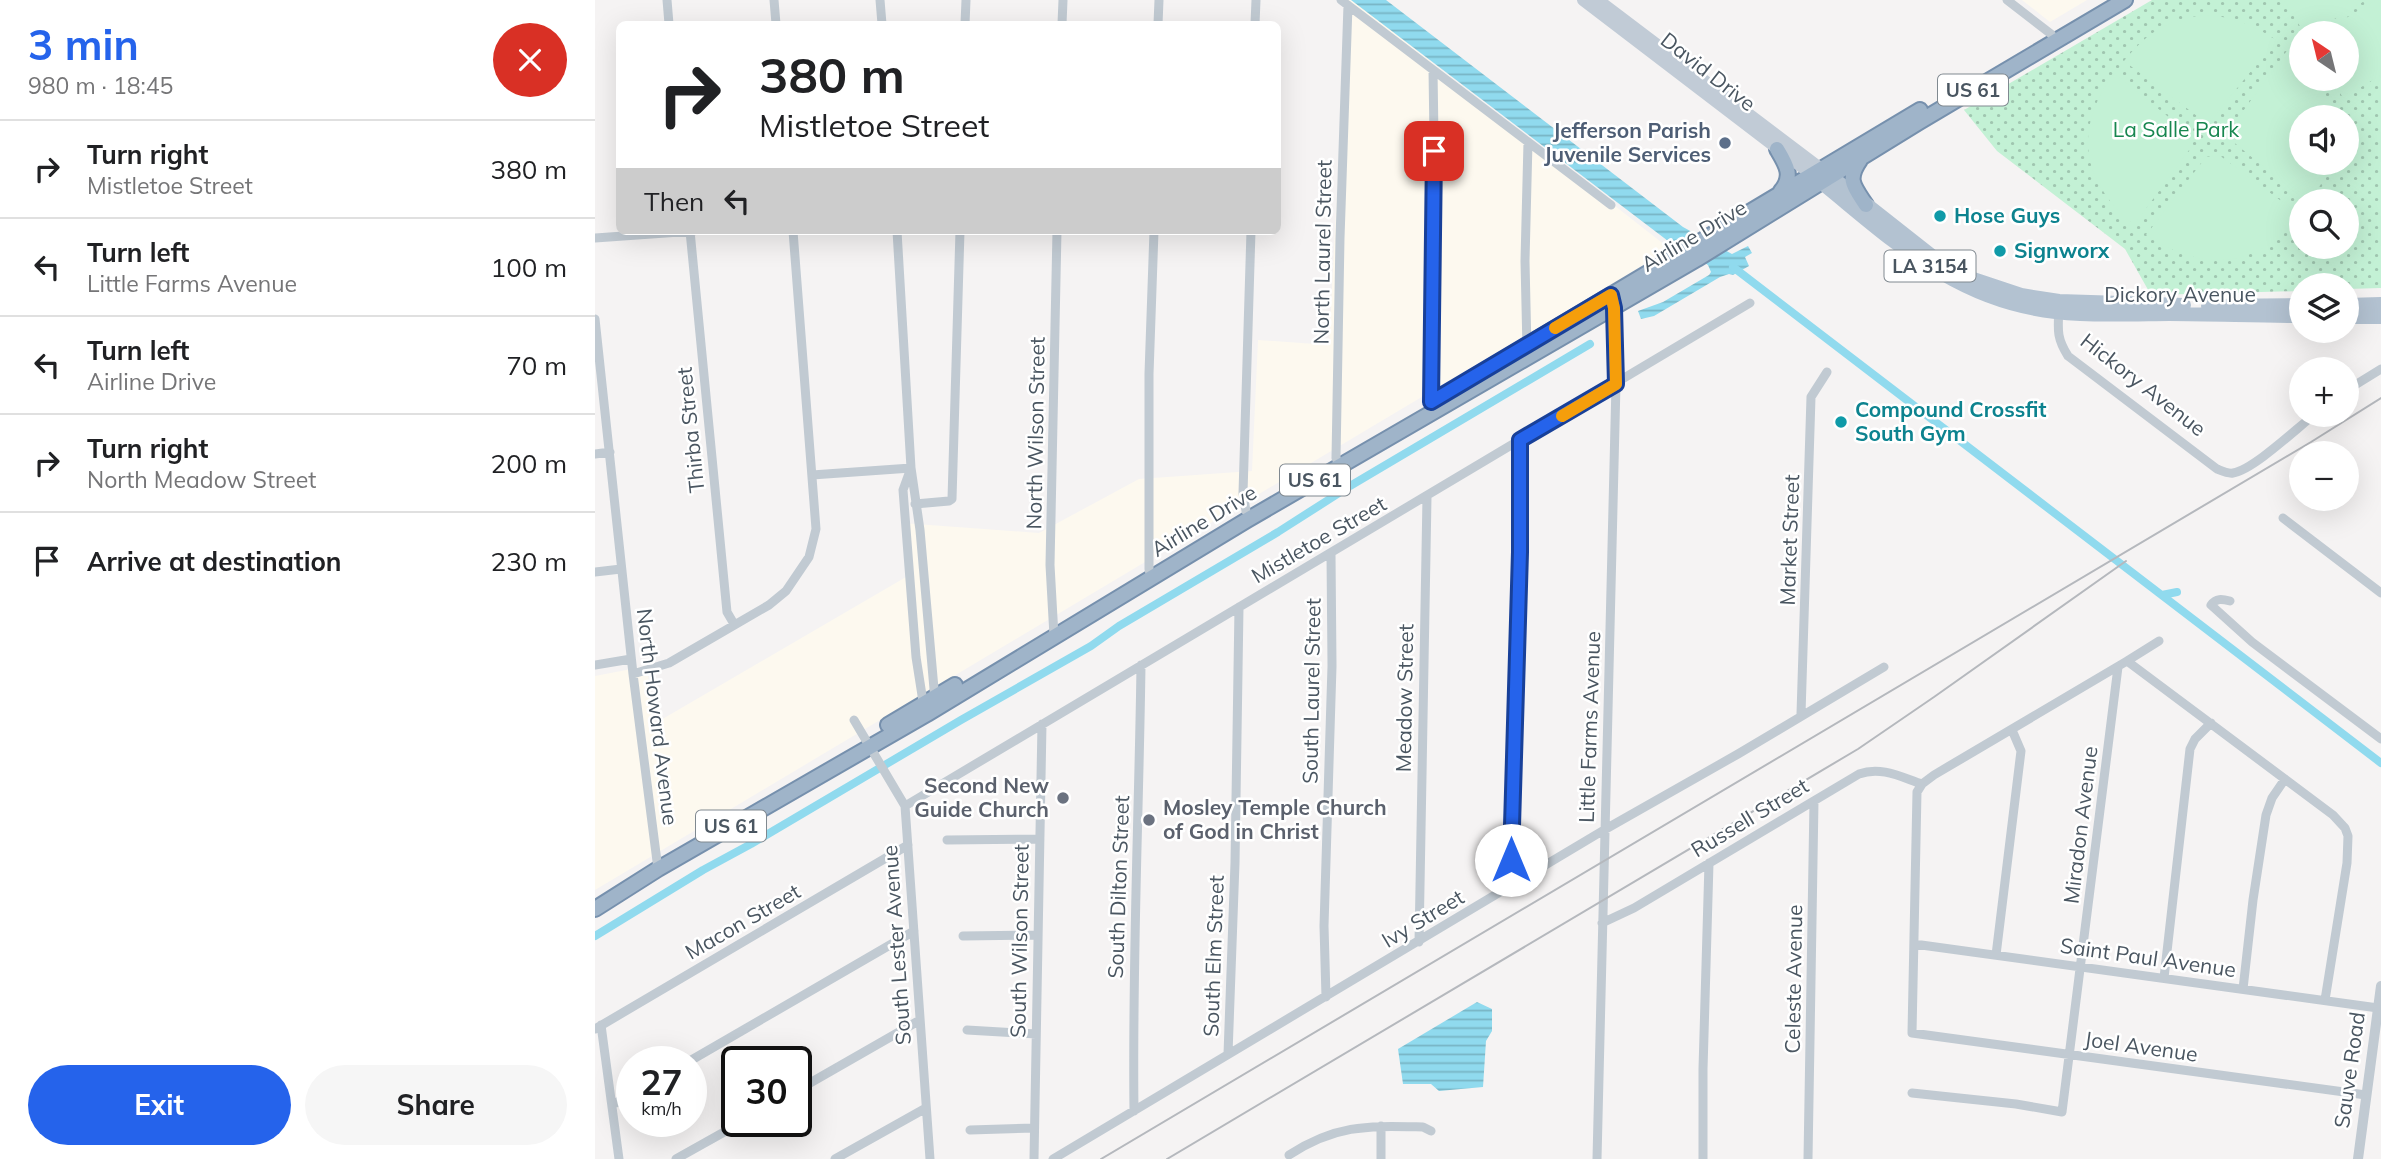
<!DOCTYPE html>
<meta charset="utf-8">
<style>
:root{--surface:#fff;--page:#f6f6f6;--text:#202124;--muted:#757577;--line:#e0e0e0;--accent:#2563eb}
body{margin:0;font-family:Mulish,sans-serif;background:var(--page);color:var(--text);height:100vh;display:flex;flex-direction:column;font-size:26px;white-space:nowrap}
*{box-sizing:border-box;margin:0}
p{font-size:23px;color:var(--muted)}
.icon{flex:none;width:38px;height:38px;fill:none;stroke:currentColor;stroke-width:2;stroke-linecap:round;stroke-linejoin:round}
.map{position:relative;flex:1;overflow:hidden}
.drawer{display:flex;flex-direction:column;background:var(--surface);width:595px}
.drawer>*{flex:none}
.hud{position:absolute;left:21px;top:21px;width:665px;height:214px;border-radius:10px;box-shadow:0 7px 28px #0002;background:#fff;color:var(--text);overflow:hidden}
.needle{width:46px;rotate:325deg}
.buttons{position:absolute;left:1694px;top:21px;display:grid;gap:14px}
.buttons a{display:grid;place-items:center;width:70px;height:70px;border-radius:50%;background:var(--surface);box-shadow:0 7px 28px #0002;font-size:35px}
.speed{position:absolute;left:21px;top:1046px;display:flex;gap:14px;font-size:35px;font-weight:700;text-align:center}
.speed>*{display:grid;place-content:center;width:91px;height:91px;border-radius:50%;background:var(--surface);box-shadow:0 7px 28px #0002;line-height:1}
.speed small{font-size:18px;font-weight:400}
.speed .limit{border:4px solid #111;border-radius:10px;background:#fff;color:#111}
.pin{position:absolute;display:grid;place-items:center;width:60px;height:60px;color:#fff;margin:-30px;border-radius:14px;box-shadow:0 4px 10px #0006}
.me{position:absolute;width:77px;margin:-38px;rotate:0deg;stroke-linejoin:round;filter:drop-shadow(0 0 5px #0008)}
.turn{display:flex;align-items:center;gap:24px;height:147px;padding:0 28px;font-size:32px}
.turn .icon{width:91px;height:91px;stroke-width:2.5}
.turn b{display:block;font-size:49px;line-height:60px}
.then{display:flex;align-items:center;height:66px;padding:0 28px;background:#0003;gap:14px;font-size:26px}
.round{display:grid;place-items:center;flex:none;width:74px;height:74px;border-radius:37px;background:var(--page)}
.overview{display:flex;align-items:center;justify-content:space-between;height:119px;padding:0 28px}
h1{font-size:42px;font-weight:700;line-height:52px;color:var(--accent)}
.cta{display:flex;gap:14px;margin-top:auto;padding:14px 28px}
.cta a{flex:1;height:80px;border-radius:42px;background:var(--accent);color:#fff;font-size:28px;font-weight:700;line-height:80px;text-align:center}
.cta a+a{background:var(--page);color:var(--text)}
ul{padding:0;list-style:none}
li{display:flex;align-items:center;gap:21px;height:98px;padding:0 28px;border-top:2px solid var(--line)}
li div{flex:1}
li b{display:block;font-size:26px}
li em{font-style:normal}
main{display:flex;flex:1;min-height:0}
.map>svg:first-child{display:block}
.commercial{fill:#fdf9ef}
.park{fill:url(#park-dots);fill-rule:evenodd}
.pitch{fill:#c3f1d5}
.water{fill:url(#water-rules)}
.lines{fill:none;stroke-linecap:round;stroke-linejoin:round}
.canal{stroke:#90daee;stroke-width:8}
.trunk-casing{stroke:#7690ad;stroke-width:18}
.minor{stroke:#c1cad2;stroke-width:9}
.tertiary{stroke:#c1cad2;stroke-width:10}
.secondary{stroke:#c1cbd6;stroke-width:12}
.primary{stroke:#b3c2d1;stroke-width:14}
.trunk{stroke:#9fb4c9;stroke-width:14}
.rail{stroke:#b5b8bd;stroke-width:2}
.route-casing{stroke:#184099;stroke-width:18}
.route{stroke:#2563eb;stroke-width:12}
.slow{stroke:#f59e0b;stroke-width:12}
.service-dot{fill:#5c6f8a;stroke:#fff;stroke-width:2.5}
.culture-dot{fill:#0f9aa8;stroke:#fff;stroke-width:2.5}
.worship-dot{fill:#6b7280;stroke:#fff;stroke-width:2.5}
.labels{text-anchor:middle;stroke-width:5;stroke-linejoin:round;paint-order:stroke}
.shield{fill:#fff;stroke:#808990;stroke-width:2}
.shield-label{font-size:19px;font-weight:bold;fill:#4a5661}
.street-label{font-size:21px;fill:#4a5661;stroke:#fff}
.park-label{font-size:21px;fill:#17864f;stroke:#fff}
.service-label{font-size:21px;font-weight:bold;fill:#4e5e75;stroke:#fff;text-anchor:end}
.culture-label{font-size:21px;font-weight:bold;fill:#0d838f;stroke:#fff;text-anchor:start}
.worship-label{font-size:21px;font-weight:bold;fill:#5b616d;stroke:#fff;text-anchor:end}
</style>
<main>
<section class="drawer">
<div class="overview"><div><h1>3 min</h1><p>980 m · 18:45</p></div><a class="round" style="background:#d93025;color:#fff"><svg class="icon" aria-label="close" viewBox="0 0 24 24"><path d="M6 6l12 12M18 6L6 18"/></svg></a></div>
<ul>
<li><svg class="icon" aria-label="right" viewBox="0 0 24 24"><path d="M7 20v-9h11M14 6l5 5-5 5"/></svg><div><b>Turn right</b><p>Mistletoe Street</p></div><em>380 m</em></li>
<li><svg class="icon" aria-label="left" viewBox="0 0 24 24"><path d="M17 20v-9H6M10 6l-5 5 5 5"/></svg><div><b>Turn left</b><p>Little Farms Avenue</p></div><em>100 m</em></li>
<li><svg class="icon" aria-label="left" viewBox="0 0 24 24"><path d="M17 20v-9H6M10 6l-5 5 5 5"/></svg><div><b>Turn left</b><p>Airline Drive</p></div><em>70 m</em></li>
<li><svg class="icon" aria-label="right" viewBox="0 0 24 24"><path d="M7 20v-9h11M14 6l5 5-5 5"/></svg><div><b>Turn right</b><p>North Meadow Street</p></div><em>200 m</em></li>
<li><svg class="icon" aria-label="arrive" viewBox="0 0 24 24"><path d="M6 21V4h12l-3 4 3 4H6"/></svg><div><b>Arrive at destination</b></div><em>230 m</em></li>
</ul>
<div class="cta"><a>Exit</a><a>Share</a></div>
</section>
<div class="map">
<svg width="1786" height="1159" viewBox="0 0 1786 1159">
<defs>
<pattern id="park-dots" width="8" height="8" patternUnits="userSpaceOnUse" patternTransform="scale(1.75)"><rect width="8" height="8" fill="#c3f1d5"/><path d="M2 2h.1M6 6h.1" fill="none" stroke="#a0c6b0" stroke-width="1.8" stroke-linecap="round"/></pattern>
<pattern id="water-rules" width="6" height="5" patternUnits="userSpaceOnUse" patternTransform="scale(1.75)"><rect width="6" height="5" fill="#90daee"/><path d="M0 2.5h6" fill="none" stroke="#78b4c4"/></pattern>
</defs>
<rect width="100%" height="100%" fill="#f5f3f3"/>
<path class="commercial" d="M752 0H757L1075 249 0 890V676L52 666 59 724 311 577 307 523 444 533 544 479 657 471 663 340 734 345Z
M1427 0H1492L1455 22Z"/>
<path class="park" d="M1557 0H1786V288L1752 289V285H1706V291L1556 295 1530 249 1402 151 1369 110ZM1706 33H1752V79H1706ZM1706 117H1752V163H1706ZM1706 201H1752V247H1706Z"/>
<path class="pitch" d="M1689 0H1771L1716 33H1709Z
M1781 0H1786V75L1748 98 1737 79H1752V33H1726Z
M1608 15C1639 17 1655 23 1681 40L1618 118 1606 119 1529 61C1553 32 1570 21 1608 15Z
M1694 48 1706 58V79H1724L1736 108 1737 117H1706V163H1735L1728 181 1715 201H1710L1636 140 1635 129Z
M1519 73 1597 136V146L1539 225C1486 181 1478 129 1519 73Z
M1624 155 1705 215C1697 223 1690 232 1682 239 1637 272 1594 263 1551 235L1611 157Z"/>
<path class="water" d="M756 0H791L1088 227 1137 254 1153 246 1157 253 1150 257 1154 266 1138 275 1134 274 1125 277 1059 316 1046 319 1043 311 1068 302 1114 275 1116 272 1113 265 1077 244Z
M882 1002 897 1009V1031L891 1041 888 1087 844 1091 836 1084H808L803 1049Z"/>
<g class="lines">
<path class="canal" d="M1138 267 1786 763
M1567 595 1582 592
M0 936 108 870 156 844 366 720 496 646 524 626 683 532 755 486 995 344"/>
<g class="trunk-casing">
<path id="trunk" d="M1182 149C1191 164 1199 176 1186 191
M1265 160C1251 180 1259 187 1271 205
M874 380 1325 110
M293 725 360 685
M0 909 63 869 332 714 652 520 1102 259 1324 122 1530 0"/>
</g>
<path class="minor" d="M72 0 74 24
M179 0 181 24
M285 0 287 24
M746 0 1016 205
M1412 0 1456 34 1460 41
M370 24 371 0
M467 24 468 0
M563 24 564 0
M660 24 661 0
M838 70 840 205 836 402 840 410
M95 231 132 612 139 624
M302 231 316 468 325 530 340 700
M0 238 99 231
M1464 308C1463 329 1461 337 1473 356L1622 469C1627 471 1633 474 1638 473 1658 470 1702 428 1719 415
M0 319 38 674 63 869
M932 350 930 261 933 142
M1752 390 1786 369
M0 454 15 452
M745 466 741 458 745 238 753 5
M316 468 308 490 321 657 329 708
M217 475 316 468
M320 504 354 501 357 499 365 231
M651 511 648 493 656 231
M1688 518 1786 593
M0 572 26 569
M556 578 554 569V374L559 231
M1635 601C1627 599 1621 598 1616 605L1657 642 1786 739
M459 636 455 565 462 231
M1564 641 1532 661 1738 815 1750 828 1753 836 1752 863 1730 1000
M1532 661 1339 775 1327 784 1322 792 1317 1033 1771 1095
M0 665 36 659
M38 674 74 663 174 605 191 591 214 557 221 529 198 231
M1206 714 1216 397 1232 372
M259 720 310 806 335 1159
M310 806 1155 303
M352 840 445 839
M917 886C913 738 924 589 925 441
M1007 923 1039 908 1264 774C1286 766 1306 777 1327 784
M368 936 443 935
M824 942 832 497
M1319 944 1783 1008
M1401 955 1426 751 1417 730
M1569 978 1595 749 1600 739 1616 723
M1648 989 1658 900 1671 815 1677 798 1690 779
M731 997 729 926 737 666 736 554
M6 1025 24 1159
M0 1029 313 845
M372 1030 441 1034
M633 1054 640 863 644 607
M93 1062 319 931
M201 1091 325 1020
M1317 1093 1421 1104 1467 1112 1523 667
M17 1105 37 1094
M539 1111C537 962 544 814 546 665
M786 1126V1159
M375 1130 439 1128
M694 1155C742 1124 773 1126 828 1127L836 1131
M81 1159 147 1122
M240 1159 331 1108
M439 1159 447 724
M458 1159 1009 830 1143 754 1289 667
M1002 1159 1021 384 1018 304
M1108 1159V1069L1114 863
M1213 1159 1219 801"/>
<path class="tertiary" d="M1763 1159 1786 986"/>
<path class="secondary" d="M988 0 1216 174
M1003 0 1225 168"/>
<path class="primary" d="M1229 171 1342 260
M1217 175C1260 209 1300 247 1348 274 1427 320 1486 315 1574 314 1618 314 1662 316 1706 316
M1369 276 1426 295 1464 301 1589 305
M1752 305 1786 304
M1613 306 1706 305
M1752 317H1786"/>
<use href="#trunk" class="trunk"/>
<path class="rail" d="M506 1159 1716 442 1786 398
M572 1159 1263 749 1339 697 1531 561"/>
</g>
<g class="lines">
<g class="route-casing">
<path id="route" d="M839 151 836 402 1016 295 1019 308 1021 384 925 440V552L916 860"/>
</g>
<use href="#route" class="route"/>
<path class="slow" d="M960 328 1016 295 1019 308 1021 384 967 416"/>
</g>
<circle class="service-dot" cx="1130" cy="143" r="7"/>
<g class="culture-dot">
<circle cx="1345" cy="216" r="7"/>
<circle cx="1405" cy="251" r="7"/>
<circle cx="1246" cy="422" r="7"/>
</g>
<g class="worship-dot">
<circle cx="468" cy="798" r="7"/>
<circle cx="554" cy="820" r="7"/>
</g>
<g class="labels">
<g class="shield">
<rect x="1343" y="74.5" width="70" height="31" rx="5"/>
<rect x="1289.5" y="250.5" width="91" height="31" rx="5"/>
<rect x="685" y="464.5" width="70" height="31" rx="5"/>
<rect x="101" y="810.5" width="70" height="31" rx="5"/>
</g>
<g class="shield-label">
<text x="1378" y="97">US 61</text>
<text x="1335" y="273">LA 3154</text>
<text x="720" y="487">US 61</text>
<text x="136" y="833">US 61</text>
</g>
<g class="street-label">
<text transform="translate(1113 72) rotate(38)" y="7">David Drive</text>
<text transform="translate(1099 236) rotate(-31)" y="7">Airline Drive</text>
<text transform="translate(728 252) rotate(-89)" y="7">North Laurel Street</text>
<text x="1585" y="302">Dickory Avenue</text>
<text transform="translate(1548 385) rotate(38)" y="7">Hickory Avenue</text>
<text transform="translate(96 430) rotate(-96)" y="7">Thirba Street</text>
<text transform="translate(441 433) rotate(-89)" y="7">North Wilson Street</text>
<text transform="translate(609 521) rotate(-31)" y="7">Airline Drive</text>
<text transform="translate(724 540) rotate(-30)" y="7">Mistletoe Street</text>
<text transform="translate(1195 540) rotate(-88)" y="7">Market Street</text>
<text transform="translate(717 691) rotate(-89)" y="7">South Laurel Street</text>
<text transform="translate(810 698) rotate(-89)" y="7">Meadow Street</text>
<text transform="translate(62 717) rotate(83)" y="7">North Howard Avenue</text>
<text transform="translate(995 727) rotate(-88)" y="7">Little Farms Avenue</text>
<text transform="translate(1155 818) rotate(-31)" y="7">Russell Street</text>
<text transform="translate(1486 825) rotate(-83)" y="7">Miradon Avenue</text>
<text transform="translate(524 887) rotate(-88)" y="7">South Dilton Street</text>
<text transform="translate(828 919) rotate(-31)" y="7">Ivy Street</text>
<text transform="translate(148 922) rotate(-30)" y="7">Macon Street</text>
<text transform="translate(425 941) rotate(-89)" y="7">South Wilson Street</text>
<text transform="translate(302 945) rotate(-94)" y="7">South Lester Avenue</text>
<text transform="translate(619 956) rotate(-88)" y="7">South Elm Street</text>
<text transform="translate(1553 958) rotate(8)" y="7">Saint Paul Avenue</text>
<text transform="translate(1199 979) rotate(-89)" y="7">Celeste Avenue</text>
<text transform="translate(1546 1047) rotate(8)" y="7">Joel Avenue</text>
<text transform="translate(1755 1070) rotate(-82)" y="7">Sauve Road</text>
</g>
<g class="park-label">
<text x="1581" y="137">La Salle Park</text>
</g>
<g class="service-label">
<text x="1116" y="138">Jefferson Parish<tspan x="1116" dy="24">Juvenile Services</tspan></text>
</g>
<g class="culture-label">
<text x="1359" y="223">Hose Guys</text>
<text x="1419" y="258">Signworx</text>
<text x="1260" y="417">Compound Crossfit<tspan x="1260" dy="24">South Gym</tspan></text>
</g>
<g class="worship-label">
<text x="454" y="793">Second New<tspan x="454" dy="24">Guide Church</tspan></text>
<text x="568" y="815" text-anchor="start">Mosley Temple Church<tspan x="568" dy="24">of God in Christ</tspan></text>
</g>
</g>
</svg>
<div class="buttons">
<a><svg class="needle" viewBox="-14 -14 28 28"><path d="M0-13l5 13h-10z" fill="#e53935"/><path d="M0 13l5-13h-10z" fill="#757577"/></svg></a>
<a><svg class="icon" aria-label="sound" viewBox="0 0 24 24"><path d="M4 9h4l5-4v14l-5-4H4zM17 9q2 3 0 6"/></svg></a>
<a><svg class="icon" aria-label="search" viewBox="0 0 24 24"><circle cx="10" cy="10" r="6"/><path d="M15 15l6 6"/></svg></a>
<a><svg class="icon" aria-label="layers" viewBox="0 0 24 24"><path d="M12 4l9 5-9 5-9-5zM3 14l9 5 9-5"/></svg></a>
<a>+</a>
<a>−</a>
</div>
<div class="speed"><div>27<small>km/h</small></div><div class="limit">30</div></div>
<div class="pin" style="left:839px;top:151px;background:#d93025"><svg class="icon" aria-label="arrive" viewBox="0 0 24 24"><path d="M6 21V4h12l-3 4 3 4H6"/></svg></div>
<svg class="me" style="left:916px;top:860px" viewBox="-20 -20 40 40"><circle r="19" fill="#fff"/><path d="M0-13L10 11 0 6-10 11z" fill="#2563eb"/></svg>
<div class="hud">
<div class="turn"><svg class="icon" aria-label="right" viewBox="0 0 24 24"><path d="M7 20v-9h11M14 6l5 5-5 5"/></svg><div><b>380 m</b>Mistletoe Street</div></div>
<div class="then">Then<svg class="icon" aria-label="left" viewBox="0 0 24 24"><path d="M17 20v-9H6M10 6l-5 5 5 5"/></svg></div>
</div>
</div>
</main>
